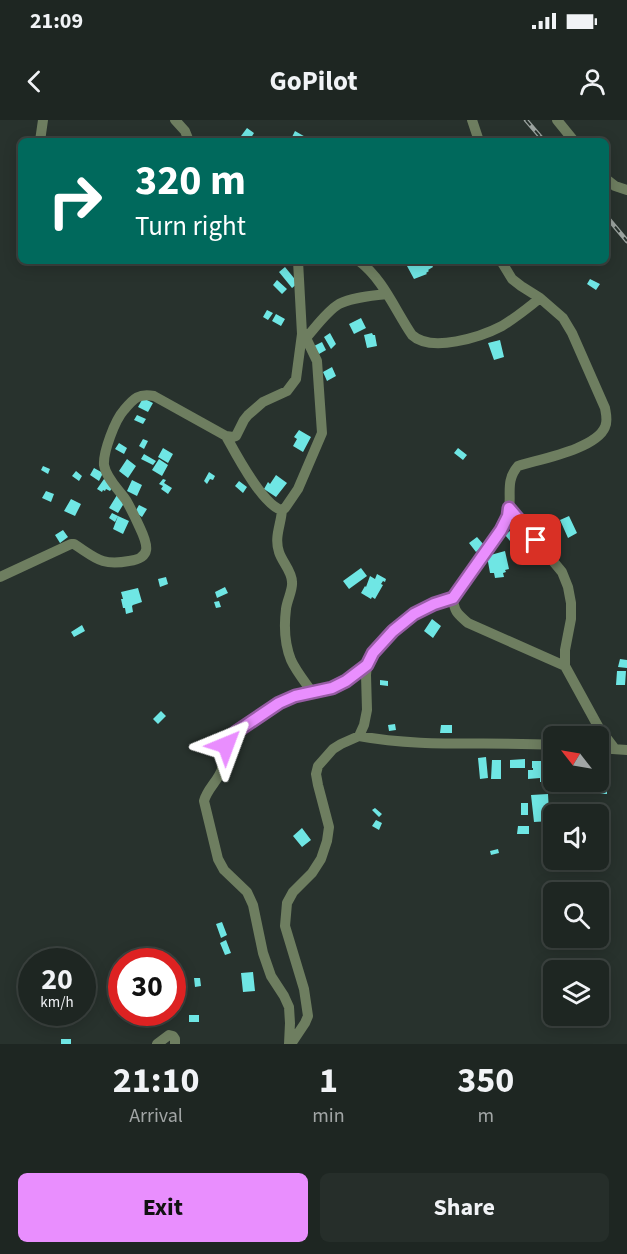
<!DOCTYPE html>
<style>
:root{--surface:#1e2622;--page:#262e2a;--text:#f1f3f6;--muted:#a1a5a5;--line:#3c4340;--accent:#e98efe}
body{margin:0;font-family:"Source Sans 3",sans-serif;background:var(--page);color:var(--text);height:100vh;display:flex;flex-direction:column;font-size:22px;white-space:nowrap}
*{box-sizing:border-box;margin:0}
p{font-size:20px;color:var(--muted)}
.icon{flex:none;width:33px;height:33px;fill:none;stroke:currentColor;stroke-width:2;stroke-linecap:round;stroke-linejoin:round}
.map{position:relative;height:924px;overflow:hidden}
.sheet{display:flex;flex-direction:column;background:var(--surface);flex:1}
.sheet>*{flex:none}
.banner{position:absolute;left:18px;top:18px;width:591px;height:126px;border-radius:9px;box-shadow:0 3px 15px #0003,0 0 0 2px var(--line);background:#00695c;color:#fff;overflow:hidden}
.needle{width:39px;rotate:301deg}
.fabs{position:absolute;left:543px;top:606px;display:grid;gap:12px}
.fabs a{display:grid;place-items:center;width:66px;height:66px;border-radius:9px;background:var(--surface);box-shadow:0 3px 15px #0003,0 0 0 2px var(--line);font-size:30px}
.speed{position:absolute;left:18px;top:828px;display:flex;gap:12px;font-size:30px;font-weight:700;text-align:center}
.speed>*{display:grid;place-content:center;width:78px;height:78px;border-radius:50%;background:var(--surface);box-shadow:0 3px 15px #0003,0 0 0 2px var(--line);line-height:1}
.speed small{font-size:15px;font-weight:400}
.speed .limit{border:9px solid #d22;background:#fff;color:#111}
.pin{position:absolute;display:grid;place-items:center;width:51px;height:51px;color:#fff;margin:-26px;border-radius:12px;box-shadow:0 3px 9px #0006}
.me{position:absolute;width:66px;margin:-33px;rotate:44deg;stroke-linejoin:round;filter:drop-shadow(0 0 4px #0008)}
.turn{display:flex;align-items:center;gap:21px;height:126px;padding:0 18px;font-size:27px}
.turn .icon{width:78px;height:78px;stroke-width:2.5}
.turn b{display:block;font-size:42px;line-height:51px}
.eta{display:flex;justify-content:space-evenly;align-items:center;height:102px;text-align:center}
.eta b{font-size:36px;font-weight:700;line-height:42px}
.action{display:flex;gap:12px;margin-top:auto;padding:12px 18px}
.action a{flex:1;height:69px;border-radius:9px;background:var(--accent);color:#111;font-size:24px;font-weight:700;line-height:69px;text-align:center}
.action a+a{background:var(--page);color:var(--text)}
.status{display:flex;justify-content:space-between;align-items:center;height:42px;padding:0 30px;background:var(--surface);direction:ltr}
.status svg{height:16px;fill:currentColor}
header{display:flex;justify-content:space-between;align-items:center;height:78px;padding:0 18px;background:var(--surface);font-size:27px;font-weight:700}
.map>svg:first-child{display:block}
.building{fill:#6fe6e4}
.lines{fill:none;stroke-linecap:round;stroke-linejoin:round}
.minor{stroke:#6e7e60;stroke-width:10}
.rail-casing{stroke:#9ca4a0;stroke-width:4.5}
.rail{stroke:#28322d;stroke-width:2;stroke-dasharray:7;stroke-linecap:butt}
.route-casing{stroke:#975ca5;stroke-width:15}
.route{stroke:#e98efe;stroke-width:10}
</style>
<div class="status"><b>21:09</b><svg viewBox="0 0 49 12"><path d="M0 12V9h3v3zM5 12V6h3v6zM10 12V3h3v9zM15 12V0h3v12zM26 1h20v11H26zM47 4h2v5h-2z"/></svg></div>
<header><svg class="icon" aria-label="back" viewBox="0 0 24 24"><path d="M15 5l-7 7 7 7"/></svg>GoPilot<svg class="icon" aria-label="person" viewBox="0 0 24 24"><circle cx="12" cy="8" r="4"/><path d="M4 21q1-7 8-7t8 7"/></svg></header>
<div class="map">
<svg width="627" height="924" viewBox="0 0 627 924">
<rect width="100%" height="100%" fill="#28322d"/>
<path class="building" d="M247 8 254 13 249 21 241 16Z
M295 11 309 19 307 21H290Z
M418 141H430L433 147 428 150 429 151 426 153 427 154 414 159 407 146Z
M285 147 298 163 292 168 279 152Z
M590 159 600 164 596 170 587 164Z
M277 160 287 169 282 174 273 165Z
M267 190 273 193 268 200 263 197Z
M276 194 285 199 281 206 272 201Z
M361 198 366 208 354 214 349 204Z
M330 213 336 224 331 229 324 217Z
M372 213 373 215H375L377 226 367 228 364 215Z
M500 220 504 237 494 240 488 223Z
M322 222 326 230 319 234 314 226Z
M332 247 336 256 327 261 323 252Z
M143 278 153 283 148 292 138 287Z
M137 295 146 299 143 304 134 300Z
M299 310 311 317 303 332 293 326 297 319 294 317Z
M143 319 148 321 144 329 139 326Z
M119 323 127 328 124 334 115 329Z
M163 328 173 334 168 343 158 337Z
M458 328 467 335 463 340 454 333Z
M144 334 156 341 153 345 141 339Z
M127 339 136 346 128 358 119 351Z
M159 339 168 345 162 356 152 350Z
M43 346 50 349 48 354 41 350Z
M94 348 103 353 99 361 90 355Z
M76 351 82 356 79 361 72 356Z
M209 352 215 356 213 360 210 359 207 364 204 361Z
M276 355 287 363 276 377 264 369 268 362 270 364Z
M104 359 114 365 110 371 106 369 105 371 103 370 102 372 97 369Z
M163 359 166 360 164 363 172 368 168 374 161 369 163 366 159 364Z
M132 360 142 365 137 376 127 371Z
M239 361 247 367 243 373 235 366Z
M46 371 54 374 51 382 42 378Z
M117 375 126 380 118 393 109 388Z
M71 379 81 384 75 396 64 391Z
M139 385 147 389 142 397 135 392Z
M112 393 118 396 115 402 109 398Z
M118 396 129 401 123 414 113 409Z
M569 396 577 413 568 418 560 400Z
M63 410 68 417 60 423 55 415Z
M510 411 515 418 510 421 505 415Z
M477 417 484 425 476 432 469 423Z
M505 431 509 449 505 450 506 452 503 453 504 457 495 458 494 453H490L487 436Z
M361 448 367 456 349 469 343 461Z
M377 454 386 459 385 462 383 461 381 464 383 465 375 479 372 477 371 479 361 473 365 466 366 467 370 456 375 459Z
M166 457 168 464 160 467 158 459Z
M225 467 228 473 217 478 215 472Z
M138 468 142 482 133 485 132 486 133 492 126 494 125 488H123L121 479H123L121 472Z
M219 481 221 487 216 488 214 482Z
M432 499 441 506 433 518 424 511Z
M82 505 85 511 74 517 71 512Z
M620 539 627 540V548L618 547Z
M617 551H626L625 565H616Z
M380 560 388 561V566L380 565Z
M161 591 166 596 158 604 153 599Z
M395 604 396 610 389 611 388 605Z
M441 605H452V613H440Z
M583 606 585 610 575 613 574 609Z
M486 637 488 658 480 659 478 638Z
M525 639V648H510V640Z
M492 640H501V659H491Z
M532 641H543V644H552L553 662H540V658L528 659V650H533V648H532Z
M571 662H577V668H584V674H572Z
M593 663H607V674H593Z
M548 674 549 692H551V701L534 702 531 675Z
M521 683H528V695H521Z
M375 688 382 694 379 697 372 690Z
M376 700 382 703 379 710 372 706Z
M518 706H529V714H517Z
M302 708 311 720 302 727 293 716Z
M498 729 499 733 491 735 490 731Z
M222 802 227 815 221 818 216 804Z
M226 820 231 833 225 835 220 823Z
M253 852 255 871 243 872 241 853Z
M194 858H200L201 866 195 867Z
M189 895H199V902H189Z
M61 919H71V924H61Z"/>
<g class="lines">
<path class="minor" d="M175 0 185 11 189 21
M472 0 479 21
M557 0 574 21
M40 21 43 0
M606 59 615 66 627 70
M359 141C383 159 395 190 412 215 431 233 481 217 502 206 515 198 528 188 540 178
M501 141 512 159 521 166 540 178 563 198 572 213 605 288C606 294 608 301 605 307 596 329 540 339 518 346 504 362 513 377 508 395 505 406 497 415 491 424 479 442 465 459 453 478 454 492 458 494 468 503L565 546 599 608 615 629
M306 218C315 208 327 191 339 184 353 177 371 176 386 174
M226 316C236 334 263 386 282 390L285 388 298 369 322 313 317 241 306 218 302 214
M509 388 562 452 568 467 571 483V499L565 530V546
M282 390C281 405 274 417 279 432 282 442 292 451 292 462 293 470 287 480 286 489 284 505 285 525 291 540 296 551 305 562 312 572
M0 457 71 424H74C96 438 101 446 129 441 152 438 148 425 140 408 136 399 131 389 126 380 119 370 106 358 104 345 103 332 115 300 124 290 134 278 139 273 154 276L226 316 233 317 236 316 244 300 248 295 263 282 287 271 296 259 302 214 298 141
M359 616C423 628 488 621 554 625
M598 628 627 630
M157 924 169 915 173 916 175 919V924
M289 924 290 903 289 887 284 876 271 856 263 833 253 785 247 772 224 750 218 739 204 681C207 669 218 661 222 649 226 639 223 627 229 618 236 608 284 580 296 576 308 572 320 571 332 567 346 563 356 553 367 545
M291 924 305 903 308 896 304 869 285 806 287 783 293 772 312 753 321 739 327 721 329 707 318 665 316 654 318 646 333 629 341 624 359 616 364 605 367 590 366 555 367 545 373 533 393 511 414 494 434 484 453 478"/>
<g class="rail-casing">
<path id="rail" d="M526 0 544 21
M606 96 627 121"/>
</g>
<use href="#rail" class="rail"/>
</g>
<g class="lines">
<g class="route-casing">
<path id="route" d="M226 625 229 618 236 612 279 583 295 576 332 568 346 561 367 545 373 533 393 511 414 494 434 484 453 478 501 410 508 396 509 388 536 420"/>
</g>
<use href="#route" class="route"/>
</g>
</svg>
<div class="fabs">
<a><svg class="needle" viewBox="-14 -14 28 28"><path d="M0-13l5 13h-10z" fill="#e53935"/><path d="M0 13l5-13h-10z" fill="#a1a5a5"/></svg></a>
<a><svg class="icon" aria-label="sound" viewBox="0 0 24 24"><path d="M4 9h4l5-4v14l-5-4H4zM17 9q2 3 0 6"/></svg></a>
<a><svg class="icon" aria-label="search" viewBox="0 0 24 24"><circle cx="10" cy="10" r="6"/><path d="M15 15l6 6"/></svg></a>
<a><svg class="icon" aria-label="layers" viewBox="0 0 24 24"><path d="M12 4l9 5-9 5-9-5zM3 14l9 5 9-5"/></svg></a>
</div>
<div class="speed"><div>20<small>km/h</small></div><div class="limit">30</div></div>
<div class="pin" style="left:536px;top:420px;background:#d93025"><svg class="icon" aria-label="arrive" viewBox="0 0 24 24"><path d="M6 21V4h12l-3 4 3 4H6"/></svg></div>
<svg class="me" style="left:226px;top:625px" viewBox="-20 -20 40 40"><path d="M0-17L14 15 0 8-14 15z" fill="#e98efe" stroke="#fff" stroke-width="4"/></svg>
<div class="banner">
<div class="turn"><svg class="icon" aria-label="right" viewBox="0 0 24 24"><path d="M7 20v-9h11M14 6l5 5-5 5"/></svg><div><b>320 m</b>Turn right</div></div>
</div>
</div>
<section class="sheet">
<div class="eta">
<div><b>21:10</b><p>Arrival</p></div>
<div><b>1</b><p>min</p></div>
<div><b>350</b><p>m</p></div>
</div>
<div class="action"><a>Exit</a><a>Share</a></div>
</section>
